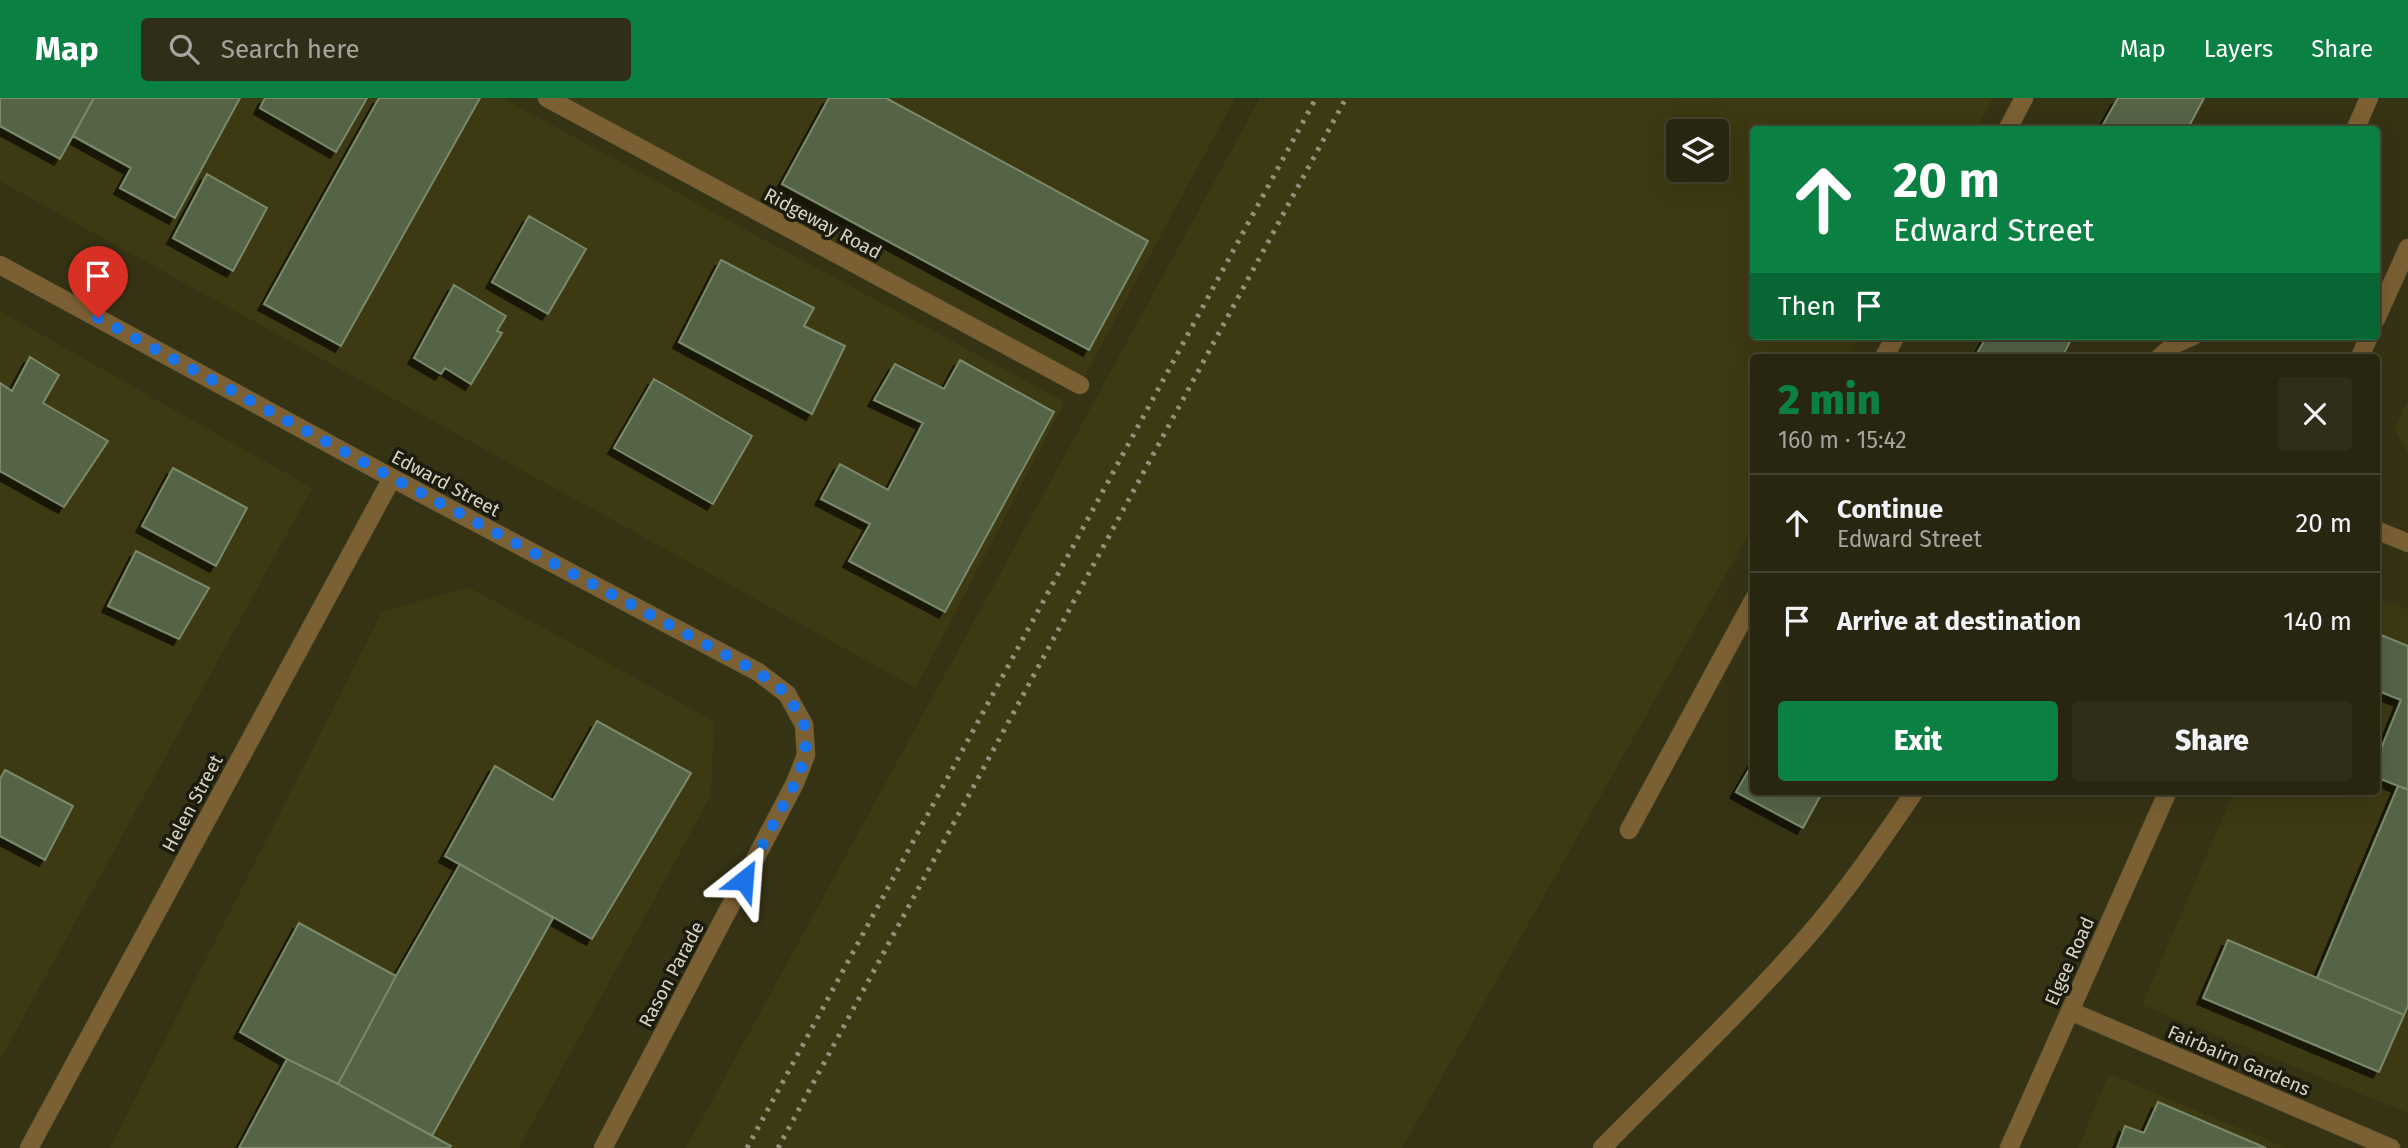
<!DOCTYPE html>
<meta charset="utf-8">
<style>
:root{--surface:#282610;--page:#302e19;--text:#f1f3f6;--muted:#a5a59f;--line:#444330;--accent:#0b8043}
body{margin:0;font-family:"Fira Sans",sans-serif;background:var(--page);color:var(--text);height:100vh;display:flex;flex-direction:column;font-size:26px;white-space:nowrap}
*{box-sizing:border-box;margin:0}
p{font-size:23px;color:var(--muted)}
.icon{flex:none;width:38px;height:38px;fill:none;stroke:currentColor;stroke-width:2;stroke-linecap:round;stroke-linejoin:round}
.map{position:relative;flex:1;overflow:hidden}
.panel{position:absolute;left:1750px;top:256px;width:630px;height:441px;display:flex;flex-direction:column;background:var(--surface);border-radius:7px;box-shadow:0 7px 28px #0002,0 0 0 2px var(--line)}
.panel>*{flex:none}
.guide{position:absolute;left:1750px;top:28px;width:630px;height:214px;border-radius:7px;box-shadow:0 7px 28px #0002,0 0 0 2px var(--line);background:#0b8043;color:#fff;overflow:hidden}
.buttons{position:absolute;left:1666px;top:21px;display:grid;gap:14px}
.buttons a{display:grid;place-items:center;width:63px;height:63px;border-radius:7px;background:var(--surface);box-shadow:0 7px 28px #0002,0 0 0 2px var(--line);font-size:35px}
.pin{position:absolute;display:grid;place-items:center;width:60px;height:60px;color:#fff;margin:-72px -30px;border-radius:50% 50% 50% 0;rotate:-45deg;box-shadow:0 0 7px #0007}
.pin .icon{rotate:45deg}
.me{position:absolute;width:77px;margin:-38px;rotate:28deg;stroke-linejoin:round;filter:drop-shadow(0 0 5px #0008)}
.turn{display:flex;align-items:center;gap:24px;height:147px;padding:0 28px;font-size:32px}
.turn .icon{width:91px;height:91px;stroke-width:2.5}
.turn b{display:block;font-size:49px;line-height:60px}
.then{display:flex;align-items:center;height:66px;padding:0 28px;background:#0003;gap:14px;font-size:26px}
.round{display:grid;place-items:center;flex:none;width:74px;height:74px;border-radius:7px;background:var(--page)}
.overview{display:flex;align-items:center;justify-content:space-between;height:119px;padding:0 28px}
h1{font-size:42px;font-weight:800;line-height:52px;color:var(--accent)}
.button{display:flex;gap:14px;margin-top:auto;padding:14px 28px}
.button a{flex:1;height:80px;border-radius:7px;background:var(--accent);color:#fff;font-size:28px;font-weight:800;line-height:80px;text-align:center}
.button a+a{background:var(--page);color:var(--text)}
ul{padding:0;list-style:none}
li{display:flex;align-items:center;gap:21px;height:98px;padding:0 28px;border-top:2px solid var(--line)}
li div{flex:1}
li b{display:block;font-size:26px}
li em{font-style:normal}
header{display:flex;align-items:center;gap:42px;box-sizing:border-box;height:98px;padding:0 35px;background:var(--accent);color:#fff}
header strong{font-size:33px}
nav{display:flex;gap:38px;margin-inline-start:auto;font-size:24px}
.search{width:490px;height:63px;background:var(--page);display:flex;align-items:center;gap:18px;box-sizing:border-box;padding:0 24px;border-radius:7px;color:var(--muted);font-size:26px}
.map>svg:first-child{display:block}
.built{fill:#3d3912;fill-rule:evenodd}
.building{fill:#556346;stroke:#7a896b;stroke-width:2;filter:url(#shadow)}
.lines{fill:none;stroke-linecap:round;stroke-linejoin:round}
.minor-casing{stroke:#535034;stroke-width:19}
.minor{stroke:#7b6033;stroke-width:18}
.rail{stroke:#93917b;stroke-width:5;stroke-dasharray:3.5 7;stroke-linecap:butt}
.route{stroke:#1a73e8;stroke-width:12;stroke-dasharray:0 21.6}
.labels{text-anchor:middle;stroke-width:7;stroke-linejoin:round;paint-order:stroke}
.street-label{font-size:19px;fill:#d5d4c3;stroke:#1c1b0e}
</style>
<header>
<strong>Map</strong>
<div class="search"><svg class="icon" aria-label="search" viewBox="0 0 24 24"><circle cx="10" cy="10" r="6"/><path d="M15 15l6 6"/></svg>Search here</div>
<nav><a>Map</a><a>Layers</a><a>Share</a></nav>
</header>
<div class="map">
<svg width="2408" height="1050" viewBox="0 0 2408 1050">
<defs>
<filter id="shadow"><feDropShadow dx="-6" dy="6" stdDeviation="0" flood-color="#0009"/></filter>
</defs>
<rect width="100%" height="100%" fill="#363315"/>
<path class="built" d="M0 0H502L1065 304 916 590 0 83Z
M547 0H1235L1080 287Z
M1260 0H1993L1975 31 1754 32V238H1860L1848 259H1754L1753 428 1402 1050H686ZM1678 33H1717V72H1678Z
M0 213 312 390 0 962Z
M2408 302V356L2395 331Z
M468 489 714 623 711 697 519 1050H110L382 514Z
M2377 499 2408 512V1015L2142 907 2234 693H2376Z
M2109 976 2287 1050H2078Z"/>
<path class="building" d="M0 0H94L60 61 0 28Z
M94 0H240L175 120 120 90 131 70 73 38Z
M265 0H367L336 54 260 10Z
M379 0H480L341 248 264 206Z
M829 0H886L1148 143 1089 252 782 86Z
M2118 0H2204L2187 32H2100Z
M207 76 267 110 233 173 173 140Z
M529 118 586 151 548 216 492 184Z
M721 162 814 210 804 228 845 248 812 316 679 244Z
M454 187 506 218 497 233 502 235 471 286 445 270 441 276 414 260Z
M1987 238H2073L2062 259H1975Z
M30 259 59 277 43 305 108 343 64 409 0 373V285L12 293Z
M960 262 1054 314 945 514 849 463 870 426 821 401 840 366 888 392 923 325 874 302 895 266 944 291Z
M654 281 752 338 713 406 614 350Z
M173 370 247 410 216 468 142 428Z
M136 453 209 490 179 541 108 508Z
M2376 535 2408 548V692L2376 679V663L2401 602 2376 592Z
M597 623 691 675 592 841 445 758 495 668 553 702Z
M1754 663V693H1823L1803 730 1736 694Z
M5 672 73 708 45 762 0 738V681Z
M2398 688 2408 691V908L2404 917 2317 880Z
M460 766 553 820 432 1038 338 986 396 878Z
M299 825 396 878 338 986 287 961 240 934Z
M2228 842 2404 917 2379 974 2203 900Z
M287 961 338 986 451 1048 449 1050H239Z
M2158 1004 2266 1050H2117L2125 1028 2144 1035Z"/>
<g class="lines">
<g class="minor-casing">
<path id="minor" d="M547 0 1080 287
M2007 32 2024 0
M2355 32 2369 0
M0 167 392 380 758 574 787 596 804 627 806 657 795 685 603 1050
M2376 221 2408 150
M1884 259 1896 238
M2160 259 2175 246 2193 238
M2360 259 2369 238
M2376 432 2408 445
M1629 732 1754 501
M2070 913 2391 1050
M29 1050 392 380
M1602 1050C1671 980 1742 913 1807 839 1847 793 1881 743 1915 693
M2009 1050 2168 693"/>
</g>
<use href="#minor" class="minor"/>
<path class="rail" d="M747 1050 1316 0
M778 1050 1346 0"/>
</g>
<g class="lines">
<path class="route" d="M98 220 393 380 758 574 787 596 804 626 806 657 795 685 744 782"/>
</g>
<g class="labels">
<g class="street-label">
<text transform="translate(823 125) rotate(28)" y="7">Ridgeway Road</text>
<text transform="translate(446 385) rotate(28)" y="7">Edward Street</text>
<text transform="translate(192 705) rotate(-62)" y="7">Helen Street</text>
<text transform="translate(2069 863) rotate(-66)" y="7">Elgee Road</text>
<text transform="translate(671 876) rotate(-62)" y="7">Rason Parade</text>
<text transform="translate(2239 962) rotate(23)" y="7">Fairbairn Gardens</text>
</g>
</g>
</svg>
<div class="buttons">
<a><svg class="icon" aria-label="layers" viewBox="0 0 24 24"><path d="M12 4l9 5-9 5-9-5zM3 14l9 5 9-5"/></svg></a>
</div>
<div class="pin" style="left:98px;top:220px;background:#d93025"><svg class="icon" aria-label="arrive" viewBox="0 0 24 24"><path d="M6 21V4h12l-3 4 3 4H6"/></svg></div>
<svg class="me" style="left:744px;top:782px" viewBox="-20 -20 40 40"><path d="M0-17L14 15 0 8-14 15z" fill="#1a73e8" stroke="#fff" stroke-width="4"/></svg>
<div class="guide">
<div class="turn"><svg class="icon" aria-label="ahead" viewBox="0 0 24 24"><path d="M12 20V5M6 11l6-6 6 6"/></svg><div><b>20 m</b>Edward Street</div></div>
<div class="then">Then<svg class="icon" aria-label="arrive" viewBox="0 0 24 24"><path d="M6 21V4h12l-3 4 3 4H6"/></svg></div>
</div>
<section class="panel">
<div class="overview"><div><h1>2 min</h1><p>160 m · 15:42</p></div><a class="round"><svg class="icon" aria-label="close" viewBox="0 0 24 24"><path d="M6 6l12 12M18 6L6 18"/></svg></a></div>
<ul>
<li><svg class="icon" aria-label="ahead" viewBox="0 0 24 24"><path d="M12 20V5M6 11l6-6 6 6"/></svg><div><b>Continue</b><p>Edward Street</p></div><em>20 m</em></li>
<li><svg class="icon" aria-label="arrive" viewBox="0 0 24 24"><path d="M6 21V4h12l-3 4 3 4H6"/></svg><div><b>Arrive at destination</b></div><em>140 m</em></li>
</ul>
<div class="button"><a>Exit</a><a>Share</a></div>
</section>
</div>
